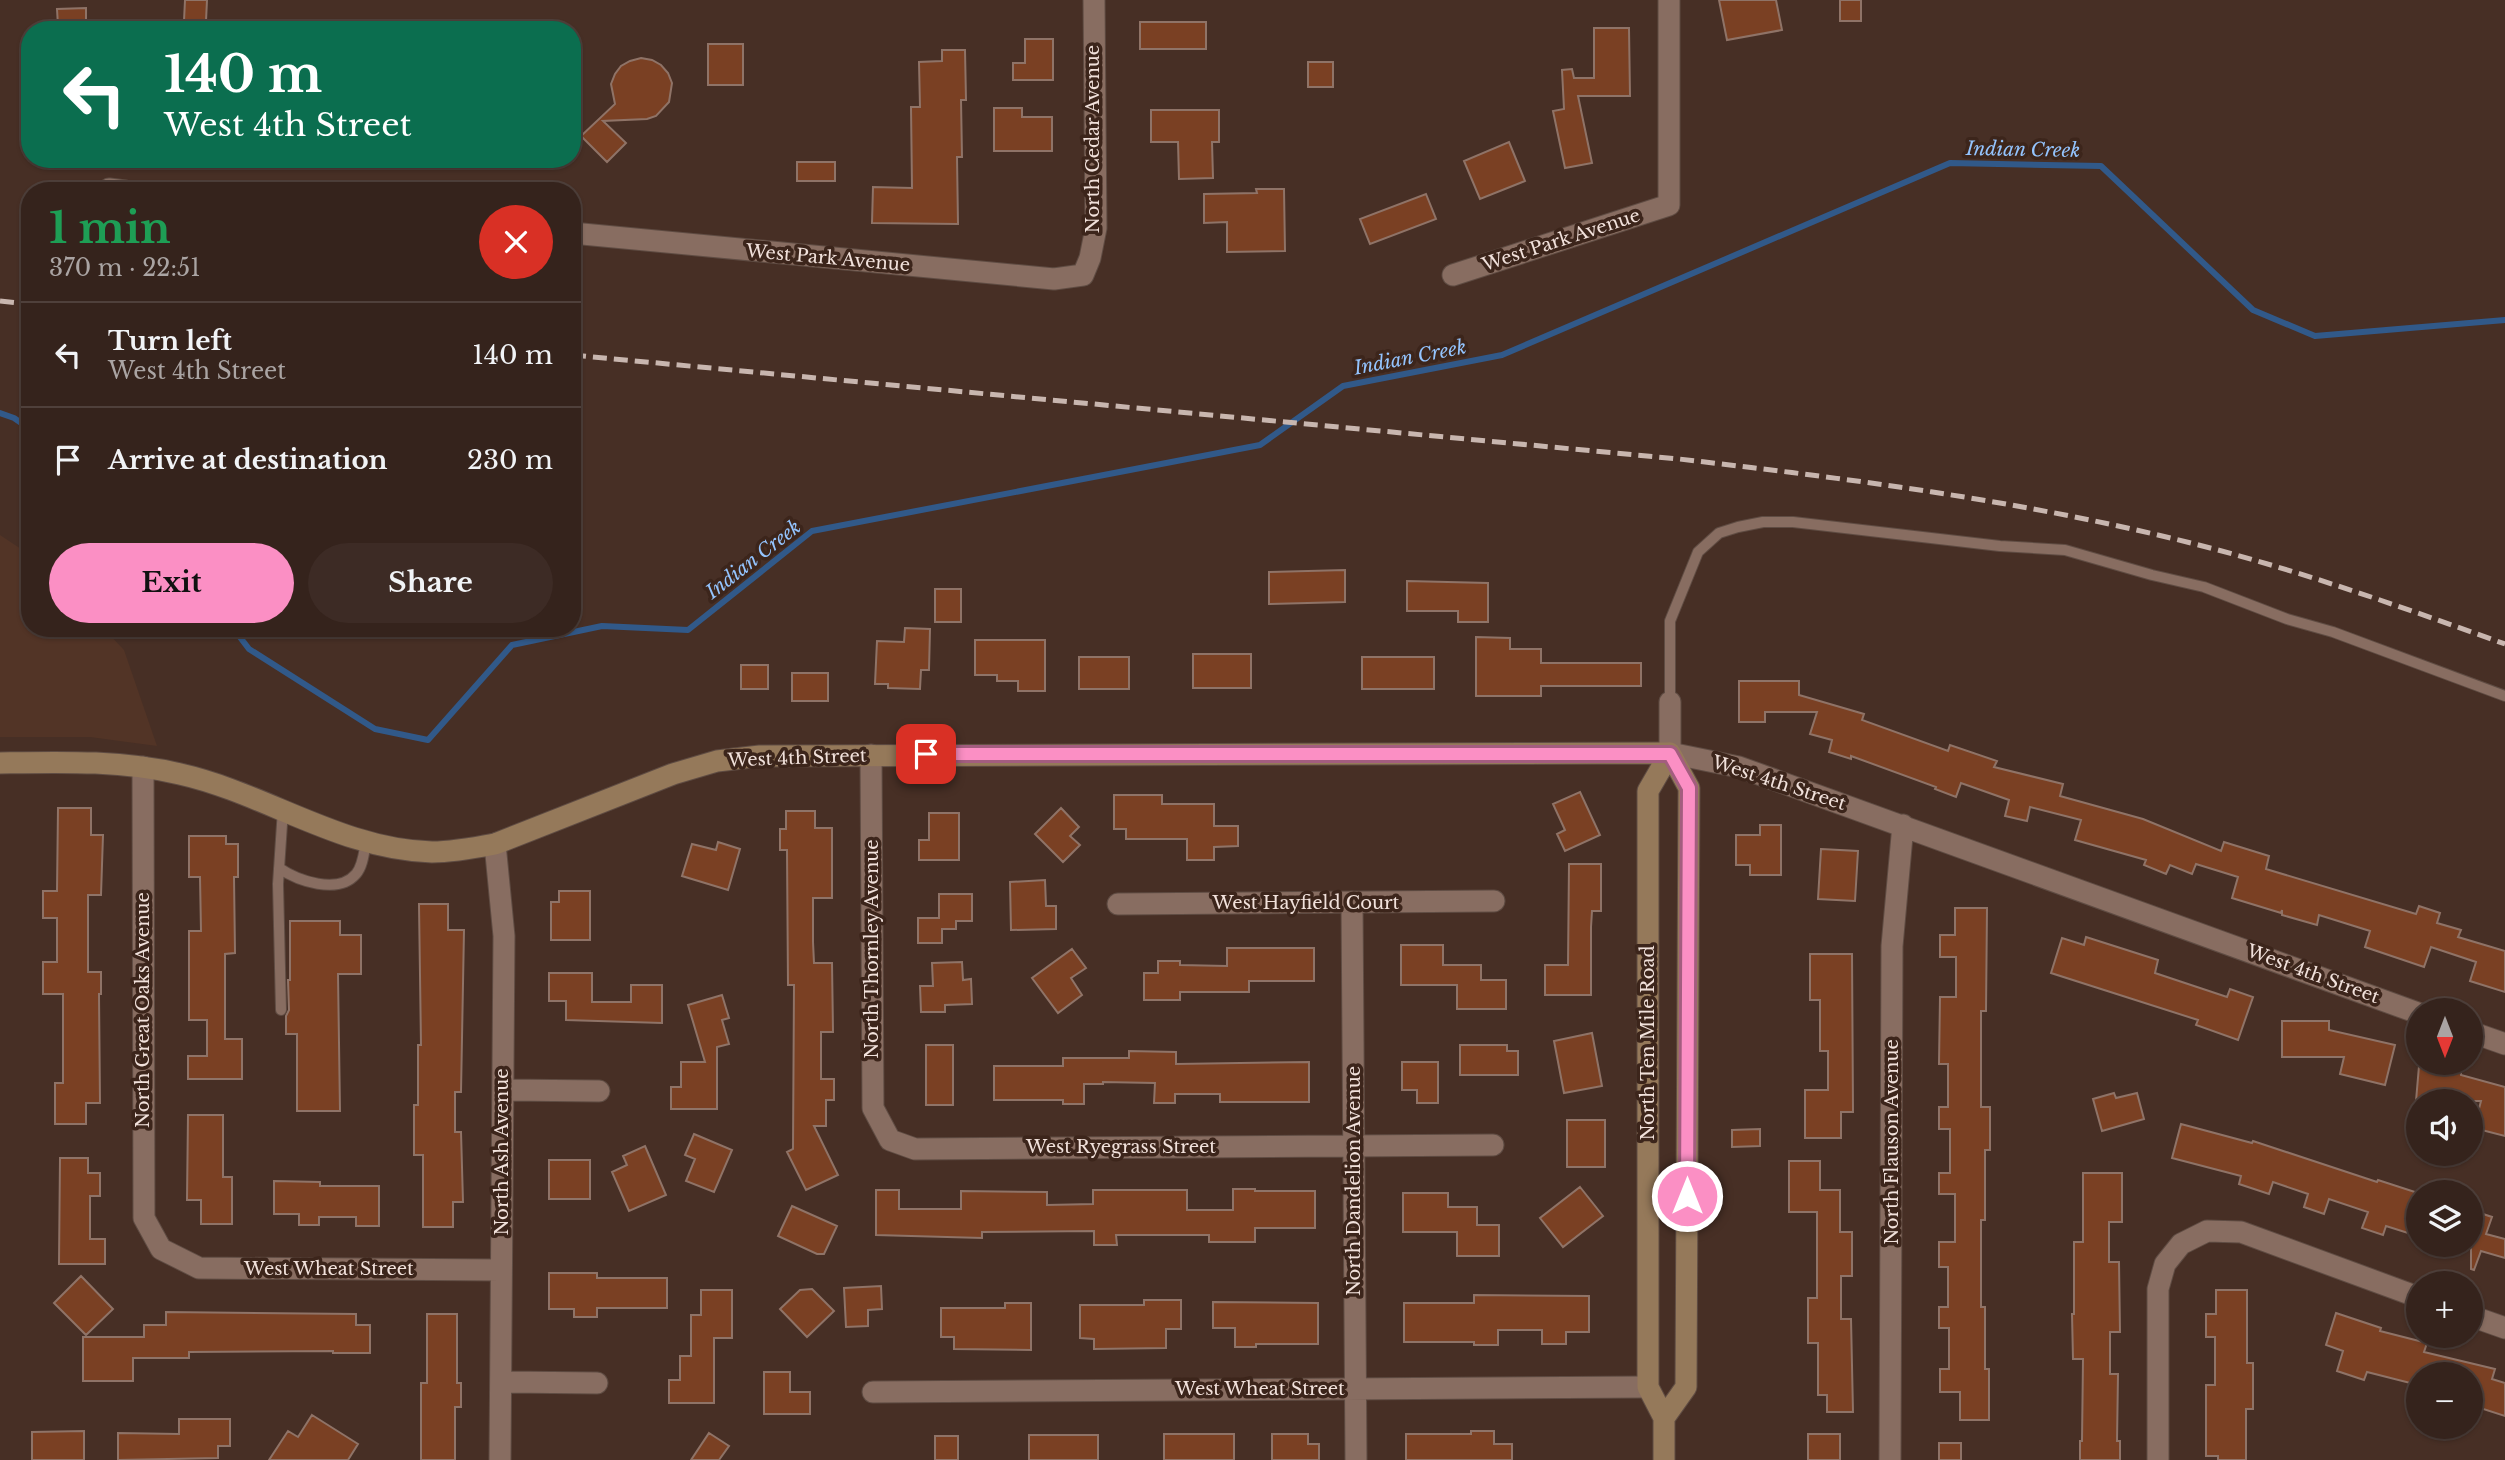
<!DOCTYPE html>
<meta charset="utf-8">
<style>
:root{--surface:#35231c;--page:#3d2b25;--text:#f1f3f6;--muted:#aaa4a3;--line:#4f403b;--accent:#fb8fc4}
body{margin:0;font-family:"Libre Baskerville",serif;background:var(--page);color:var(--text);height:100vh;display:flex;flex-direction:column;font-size:26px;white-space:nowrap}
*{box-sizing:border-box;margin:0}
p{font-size:23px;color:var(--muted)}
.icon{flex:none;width:38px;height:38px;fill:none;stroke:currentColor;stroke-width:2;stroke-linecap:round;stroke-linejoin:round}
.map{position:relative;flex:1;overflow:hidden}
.panel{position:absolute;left:21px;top:182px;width:560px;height:455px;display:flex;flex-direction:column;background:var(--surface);border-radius:28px;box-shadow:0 2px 5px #0004,0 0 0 2px var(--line)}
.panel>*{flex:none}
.top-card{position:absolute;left:21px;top:21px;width:560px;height:147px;border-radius:28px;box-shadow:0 2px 5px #0004,0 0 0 2px var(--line);background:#0b6e4f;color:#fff;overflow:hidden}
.needle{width:46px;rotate:180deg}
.tools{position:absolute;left:2406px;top:998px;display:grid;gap:14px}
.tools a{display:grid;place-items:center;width:77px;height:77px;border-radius:50%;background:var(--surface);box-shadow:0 2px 5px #0004,0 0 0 2px var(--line);font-size:35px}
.pin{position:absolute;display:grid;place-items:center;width:60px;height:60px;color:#fff;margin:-30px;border-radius:14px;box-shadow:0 4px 10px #0006}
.me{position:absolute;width:77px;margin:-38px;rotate:0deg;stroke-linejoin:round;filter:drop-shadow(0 0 5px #0008)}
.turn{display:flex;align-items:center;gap:24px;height:147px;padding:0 28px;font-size:32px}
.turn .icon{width:91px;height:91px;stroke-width:2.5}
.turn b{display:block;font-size:49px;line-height:60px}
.round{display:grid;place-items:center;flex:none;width:74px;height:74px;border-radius:37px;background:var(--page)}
.summary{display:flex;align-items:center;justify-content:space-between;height:119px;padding:0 28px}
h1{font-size:42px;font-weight:700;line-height:52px;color:#1e9e55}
.primary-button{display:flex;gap:14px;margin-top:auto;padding:14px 28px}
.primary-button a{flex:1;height:80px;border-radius:42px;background:var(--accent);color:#111;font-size:28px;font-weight:700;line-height:80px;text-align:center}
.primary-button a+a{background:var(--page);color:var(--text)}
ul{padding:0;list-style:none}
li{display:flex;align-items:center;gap:21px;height:105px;padding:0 28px;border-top:2px solid var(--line)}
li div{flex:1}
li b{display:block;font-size:26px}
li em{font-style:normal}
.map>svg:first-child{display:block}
.built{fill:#523426}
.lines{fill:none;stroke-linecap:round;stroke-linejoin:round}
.stream{stroke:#315989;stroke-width:6}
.building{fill:#7a4023;stroke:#8f7367;stroke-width:2}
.lane-casing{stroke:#5f4c43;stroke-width:12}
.street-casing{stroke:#5f4c43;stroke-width:23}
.secondary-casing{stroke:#5f4c43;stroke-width:23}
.lane{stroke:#886d61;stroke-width:10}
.street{stroke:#886d61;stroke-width:21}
.secondary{stroke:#95795a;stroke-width:21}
.rail{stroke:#c8b6af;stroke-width:5;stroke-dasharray:14 7;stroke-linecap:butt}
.route-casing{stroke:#a35d7f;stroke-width:18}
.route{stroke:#fb8fc4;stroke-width:12}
.labels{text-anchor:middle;stroke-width:7;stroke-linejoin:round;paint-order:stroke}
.street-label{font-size:18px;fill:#f1e1db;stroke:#3c251b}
.water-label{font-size:19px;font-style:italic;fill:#94c4fe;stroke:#3c251b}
</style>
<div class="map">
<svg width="2505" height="1460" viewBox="0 0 2505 1460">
<rect width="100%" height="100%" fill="#472f25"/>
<path class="built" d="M0 535 30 555V628H103L124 650 157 746 90 737H0Z"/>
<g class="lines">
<path class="stream" d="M0 413 14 418 30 429
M233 628 249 649 375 729 428 740 512 645 602 626 688 630 812 531 1260 445 1343 386 1502 355 1950 163 2101 166 2253 310 2315 336 2505 320"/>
</g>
<path class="building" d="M185 0H207L206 21H184Z
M1719 0H1776L1782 30 1727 40Z
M1840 0H1861V21H1840Z
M86 8V25L58 26 57 9Z
M1140 22H1206V49H1140Z
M1594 28H1629L1630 96H1578L1592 163 1565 168 1553 111 1564 109 1562 70 1572 69 1574 78H1594Z
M1025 39H1053V80H1013V63H1025Z
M708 44H743V85H708Z
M942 50H965L966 100H961L962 157H957L958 224 872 223 873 187 912 188 911 107H920L919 62 942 61Z
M641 58 652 60 661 65 668 73 672 83 669 102 656 116 647 119 603 121 626 143 607 162 581 136 615 104 611 84 615 74 621 66 630 61Z
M1308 62H1333V87H1308Z
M994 108H1022V117H1052V151H994Z
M1151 110H1219V142H1212L1213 178 1179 179 1178 142H1151Z
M1509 142 1525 181 1480 199 1464 161Z
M797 162H835V181H797Z
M1256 189H1284L1285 251 1227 252V222L1204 223V194L1257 193Z
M1426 194 1436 219 1370 244 1360 219Z
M1345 570V602L1269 604V572Z
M1407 581 1488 583V622H1458V611H1407Z
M935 589H961V622H935Z
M905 628 930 629 929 670H921L920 689 888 688V684H875L877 641 904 642Z
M1476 637 1510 638V649H1541V663H1641V686H1541V696H1476Z
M975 640H1045V691H1018V681H997V675H975Z
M1193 654H1251V688H1193Z
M1079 657H1129V689H1079Z
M1362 657H1434V689H1362Z
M741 665H768V689H741Z
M792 673H828V701H792Z
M1739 681H1799V695L1864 714 1862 720 1948 751 1950 745 1997 761 1994 767 2063 784 2060 796 2143 819 2221 851 2224 842 2269 856 2266 869 2416 914 2419 906 2440 913 2437 923 2461 930 2458 937 2505 951V992L2470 981 2476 962 2431 947 2424 967 2365 947 2370 931 2319 915 2317 925 2282 915V910L2281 913 2232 898 2238 877 2196 864 2192 874 2170 865 2166 874 2144 865 2146 860 2075 840 2081 820 2030 807 2027 821 2005 816 2009 800 1961 783 1956 797 1935 789 1936 787 1851 756V759L1829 752 1832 740 1810 734 1817 712H1765V722H1739Z
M1580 792 1600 835 1565 851 1557 834 1565 830 1553 804Z
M1114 795H1162V804H1214V826H1238V846L1214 847V860H1187V839H1126V829H1114Z
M58 808H91V835H103L101 895H88V972H101V994H99L100 1103H86V1124H55V1083H63V994H43V962H57V918H43V891H57Z
M1061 808 1079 827 1070 836 1080 845 1063 862 1035 834Z
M786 811H815V828H832V898H813V942L814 963H832L833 1032H821V1079H834V1100H826V1126H814L838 1175 806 1190 787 1152 793 1149 794 985H788L787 850H780V829H786Z
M929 813H959V860H919V840H929Z
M1760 825H1781V875H1750V865H1736V835H1760Z
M189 836H226V844H238V877H234L235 953 225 954V1039H242V1079H188V1056H207V1020H189V931H201L200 877H189Z
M718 842 740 849 728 890 682 876 692 844 716 850Z
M1821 849 1858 851 1855 901 1818 899Z
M1569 864H1601V911H1592L1591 927V995H1545V965H1568Z
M1045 880 1046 906H1056V929L1011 930 1010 882Z
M559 891H590V940H551V902H559Z
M939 894H972V921H956V929H942V943H918V918H939Z
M419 904H448V930H464L461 1092H455V1132H461L463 1202H453V1227H423V1155H414V1105H418V1045H421Z
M1955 908H1987L1986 1011H1981V1107H1990V1150H1985V1220H1981V1307H1985V1369H1989V1420H1960V1392H1940V1369H1949V1328H1939V1307H1948V1267H1939V1242H1955V1194H1939V1173H1950V1129H1939V1107H1948V1064H1939L1940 997H1956V957H1940V935H1955Z
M290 921H340V935H361V974H338L340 1111H297V1034H286V1016L289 1010 288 980H290Z
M2086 937 2158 960 2155 973 2227 997 2230 989 2253 997 2238 1040 2196 1025 2198 1020 2051 973 2062 938 2084 945Z
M1401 945H1443V965H1481V980H1506V1009H1457V985H1401Z
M1227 948H1314V981H1249V992H1180V1000H1144V973H1158V961H1180V965L1227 966Z
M1072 949 1086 968 1071 978 1082 995 1058 1013 1032 978Z
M1810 954H1852L1853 1112H1841V1138H1805V1090H1828V1051H1820V1000H1810Z
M962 962 963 980 971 979 972 1004 945 1005V1012H921L920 986H933L932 963Z
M549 973H592V1002H631V985H662V1023L566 1020V1001H549Z
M722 995 729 1018 722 1020 729 1044 717 1047V1109H671V1087H681V1062H705L688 1005Z
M2282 1021H2329V1030L2395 1045 2385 1085 2340 1074 2344 1057H2282Z
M1592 1033 1602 1086 1564 1093 1554 1041Z
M926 1045H953V1105H926Z
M1460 1045H1507V1051H1518V1075H1460Z
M1129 1051 1176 1052V1064L1309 1062V1102H1220V1094H1175V1103H1154L1155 1083 1103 1082V1084H1084V1104H1063V1100H994V1066H1063V1058H1129Z
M1402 1062H1438V1103H1417V1090H1402Z
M2419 1066 2461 1069V1075L2505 1087V1136L2474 1128 2481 1101H2416Z
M2114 1093 2116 1098 2137 1093 2144 1119 2102 1131 2093 1099Z
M188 1115H223V1177H232V1224H201V1200H187Z
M1567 1120H1605V1167H1567Z
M2181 1124 2252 1143 2253 1141 2377 1182 2378 1180 2418 1193V1200L2408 1233 2386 1226 2383 1235 2362 1228 2368 1212 2329 1199 2324 1214 2304 1207 2308 1194 2273 1182 2269 1194 2239 1184 2241 1176 2172 1158Z
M1760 1129V1146L1732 1147V1130Z
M694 1134 732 1150 714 1192 686 1181 695 1159 685 1155Z
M645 1146 666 1195 629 1211 612 1172 627 1165 623 1156Z
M60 1158H88V1173H100V1196H90V1239H105V1264H59Z
M549 1160H590V1199H549Z
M1789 1161H1820V1190H1840V1232H1852V1276H1841V1319H1851L1853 1412H1827V1395H1818V1343H1808V1298H1817V1212H1789Z
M2083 1173H2122V1222H2109V1262H2119L2120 1332H2110V1374H2118L2117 1441H2120V1460H2080V1441H2082L2083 1359H2073L2072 1314H2074V1242H2083Z
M274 1181 320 1182V1186H379V1226H356V1217H319V1225H299V1214H274Z
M1580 1187 1603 1216 1563 1247 1540 1218Z
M1233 1189H1255V1191H1315V1228H1255V1242H1209V1235H1116L1117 1245H1094V1231L982 1232V1238L876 1235V1190H899V1209H961V1191L1047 1192V1205L1093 1204V1190H1187V1210H1233Z
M1403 1193H1448V1207H1477V1225H1499V1256H1457V1232H1403Z
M792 1206 837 1226 824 1254H817L778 1236Z
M2471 1210 2492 1217 2486 1234 2505 1239V1258L2481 1251 2474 1270 2471 1269Z
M549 1273H597V1278H667V1308H597V1317H574V1309H549Z
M81 1276 113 1309 86 1335 54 1303Z
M881 1286 882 1309 868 1310V1326L846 1327 844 1288Z
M812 1289 834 1311 807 1337 780 1309 800 1290Z
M701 1290H732V1338H714V1403H669V1380H680V1356H691V1315H701Z
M2216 1290H2247V1363H2253V1409H2246V1460H2218V1456H2206V1385H2215V1337H2206V1314H2216Z
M1474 1295 1589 1296V1332H1566V1344H1542V1330H1498V1345H1474V1342H1404V1303H1474Z
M1144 1300H1181V1329H1166V1348L1094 1349V1339L1080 1338V1305H1144Z
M1213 1302 1318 1303V1344H1256V1347H1235V1328H1213Z
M1005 1303H1031V1350L954 1349V1337H941V1308H1005Z
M166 1312 356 1314V1325H370V1353H333V1351L189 1352V1358H133V1381H83V1337H144V1325H166Z
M2336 1313 2381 1328 2380 1331 2427 1343 2424 1352 2495 1369 2492 1379 2505 1383V1416L2471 1405V1374H2418V1385L2367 1372 2364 1380 2337 1371 2343 1351 2326 1345Z
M427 1314H457V1383H461V1407H455V1460H421V1383H427Z
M764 1372H790V1392H810V1414H764Z
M312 1415 358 1444 348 1460H269L288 1431 298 1437Z
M179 1419H230V1446H218V1458L118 1460V1433L179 1434Z
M84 1431V1460H32V1432Z
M1471 1431H1494V1444H1512V1460H1406V1434H1471Z
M709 1433 729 1446 719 1460H691Z
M1164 1434H1234V1460H1164Z
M1272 1434H1308V1444H1319V1460H1272Z
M1808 1434H1840V1460H1808Z
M1029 1435H1098V1460H1029Z
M935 1436H958V1460H935Z
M1939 1443H1961V1460H1939Z"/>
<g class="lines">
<g class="lane-casing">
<path id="lane" d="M1670 702V621L1698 552 1719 533 1738 527 1763 522H1793L2000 546 2065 550 2152 575 2204 587 2287 619 2333 632 2505 696
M279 868C298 881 338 895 356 874 363 866 364 852 366 842
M281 1010 278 884 283 809"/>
</g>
<g class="street-casing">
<path id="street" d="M109 189 125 191
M572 233 1054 279 1083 275 1090 258 1096 228 1094 0
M1453 275 1669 205V0
M1670 702V753L1739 767 2418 1013
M871 755 873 1108 890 1140 915 1149 1493 1145
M143 767 144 1218 161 1249 199 1268 501 1270
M495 844 504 936 500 1460
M1352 902 1356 1460
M1118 904 1494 901
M2471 1032 2505 1044
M503 1090 599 1091
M2471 1316 2505 1328
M501 1382 597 1383
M873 1392 1648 1387
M1890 1460 1892 946 1903 825
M2158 1460V1289L2165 1264 2181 1244 2207 1231 2241 1232 2418 1297"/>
</g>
<g class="secondary-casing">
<path id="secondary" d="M1670 753 1689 788 1686 1387 1664 1418 1648 1387V791Z
M0 763C60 762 121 760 180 774 265 793 342 850 432 852 453 852 474 848 495 844L673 774 717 761 760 756 1670 753
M1664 1460V1418"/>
</g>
<use href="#lane" class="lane"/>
<use href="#street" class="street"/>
<use href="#secondary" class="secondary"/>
<path class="rail" d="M0 301 30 304
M572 355 1679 459C1860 480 2041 503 2218 550 2315 576 2410 610 2505 644"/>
</g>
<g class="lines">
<g class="route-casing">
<path id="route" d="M926 754H1670L1689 788 1687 1196"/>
</g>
<use href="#route" class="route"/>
</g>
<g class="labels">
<g class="street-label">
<text transform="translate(1093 139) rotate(-90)" y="6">North Cedar Avenue</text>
<text transform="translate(1561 240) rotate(-18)" y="6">West Park Avenue</text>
<text transform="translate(828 258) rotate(5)" y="6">West Park Avenue</text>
<text transform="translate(797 758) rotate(-2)" y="6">West 4th Street</text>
<text transform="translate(1779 783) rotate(18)" y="6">West 4th Street</text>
<text x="1306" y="909">West Hayfield Court</text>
<text transform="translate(872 949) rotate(-90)" y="6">North Thornley Avenue</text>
<text transform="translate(2313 974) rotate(20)" y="6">West 4th Street</text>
<text transform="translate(143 1010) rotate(-90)" y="6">North Great Oaks Avenue</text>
<text transform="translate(1648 1043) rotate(-90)" y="6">North Ten Mile Road</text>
<text transform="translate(1892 1142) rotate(-90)" y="6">North Flauson Avenue</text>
<text x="1121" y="1153">West Ryegrass Street</text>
<text transform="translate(502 1152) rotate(-90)" y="6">North Ash Avenue</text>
<text transform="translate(1354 1181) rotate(-90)" y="6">North Dandelion Avenue</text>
<text x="329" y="1275">West Wheat Street</text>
<text x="1260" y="1395">West Wheat Street</text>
</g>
<g class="water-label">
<text transform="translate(2023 149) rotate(1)" y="7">Indian Creek</text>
<text transform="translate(1410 357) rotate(-11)" y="7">Indian Creek</text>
<text transform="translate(753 559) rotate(-38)" y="7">Indian Creek</text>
</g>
</g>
</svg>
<div class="tools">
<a><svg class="needle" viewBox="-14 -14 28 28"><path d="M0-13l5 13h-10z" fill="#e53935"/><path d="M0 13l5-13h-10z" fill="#aaa4a3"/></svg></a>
<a><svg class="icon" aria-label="sound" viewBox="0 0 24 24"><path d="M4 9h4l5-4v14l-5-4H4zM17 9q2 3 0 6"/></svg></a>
<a><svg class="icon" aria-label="layers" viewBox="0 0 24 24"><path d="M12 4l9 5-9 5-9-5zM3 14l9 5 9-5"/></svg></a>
<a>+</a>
<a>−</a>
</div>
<div class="pin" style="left:926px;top:754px;background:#d93025"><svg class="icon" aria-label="arrive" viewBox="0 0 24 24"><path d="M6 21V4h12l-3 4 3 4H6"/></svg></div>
<svg class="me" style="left:1687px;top:1196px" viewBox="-20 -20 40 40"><circle r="17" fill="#fb8fc4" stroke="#fff" stroke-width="3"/><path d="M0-11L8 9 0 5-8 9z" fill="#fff"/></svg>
<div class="top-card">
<div class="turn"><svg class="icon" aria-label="left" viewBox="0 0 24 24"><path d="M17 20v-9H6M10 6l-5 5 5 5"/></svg><div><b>140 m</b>West 4th Street</div></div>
</div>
<section class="panel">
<div class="summary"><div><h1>1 min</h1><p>370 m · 22:51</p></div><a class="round" style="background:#d93025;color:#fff"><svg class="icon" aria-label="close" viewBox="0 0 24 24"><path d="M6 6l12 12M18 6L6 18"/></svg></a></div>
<ul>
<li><svg class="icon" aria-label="left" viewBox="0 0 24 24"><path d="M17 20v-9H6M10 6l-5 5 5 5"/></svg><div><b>Turn left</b><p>West 4th Street</p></div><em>140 m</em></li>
<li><svg class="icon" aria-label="arrive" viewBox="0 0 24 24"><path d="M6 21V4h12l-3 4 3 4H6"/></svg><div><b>Arrive at destination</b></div><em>230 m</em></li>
</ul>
<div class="primary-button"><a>Exit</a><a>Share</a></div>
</section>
</div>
